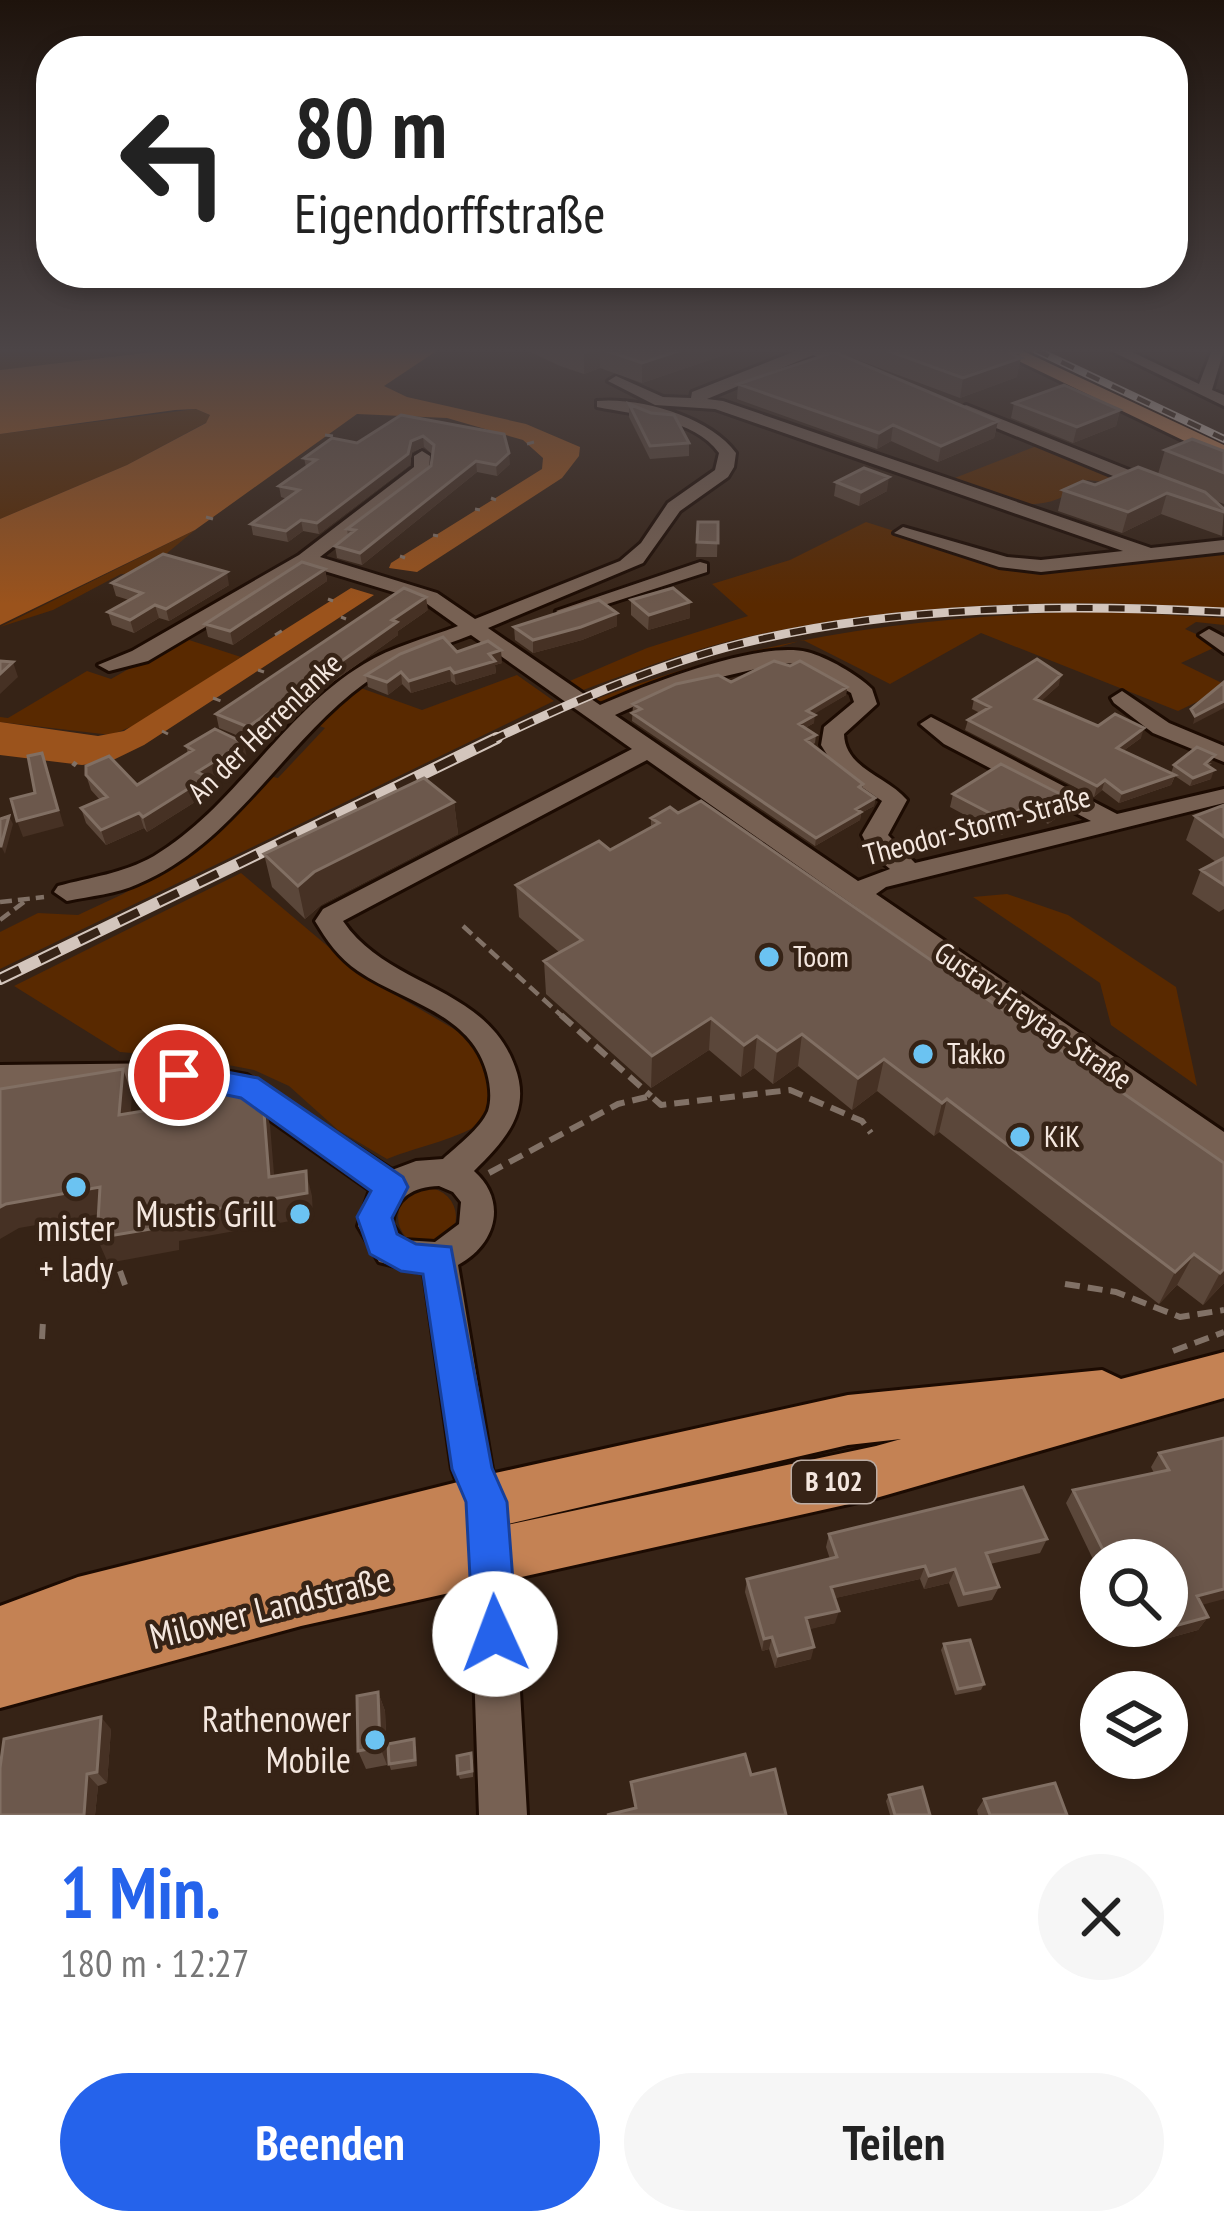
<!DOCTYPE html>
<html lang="de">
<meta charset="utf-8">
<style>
:root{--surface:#fff;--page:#f6f6f6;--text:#222;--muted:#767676;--accent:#2563eb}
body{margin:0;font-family:"PT Sans Narrow",sans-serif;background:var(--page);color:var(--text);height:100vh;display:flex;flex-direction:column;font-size:45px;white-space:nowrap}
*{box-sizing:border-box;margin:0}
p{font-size:39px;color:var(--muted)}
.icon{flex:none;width:66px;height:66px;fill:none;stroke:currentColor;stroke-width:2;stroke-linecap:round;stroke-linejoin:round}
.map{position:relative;height:1815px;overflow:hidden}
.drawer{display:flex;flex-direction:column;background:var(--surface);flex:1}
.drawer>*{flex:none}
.hud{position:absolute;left:36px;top:36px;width:1152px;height:252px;border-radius:48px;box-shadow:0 6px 18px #0003;background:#fff;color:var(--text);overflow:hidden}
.controls{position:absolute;left:1080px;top:1539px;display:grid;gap:24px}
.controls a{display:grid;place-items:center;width:108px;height:108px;border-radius:50%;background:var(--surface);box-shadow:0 6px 18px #0003;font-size:60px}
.pin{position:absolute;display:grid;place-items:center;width:102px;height:102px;color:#fff;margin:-51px;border:6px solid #fff;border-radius:50%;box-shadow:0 3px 12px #0007}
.me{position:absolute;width:132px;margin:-66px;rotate:358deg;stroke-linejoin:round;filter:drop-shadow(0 0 9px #0008)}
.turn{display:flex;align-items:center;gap:42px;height:252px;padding:0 60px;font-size:54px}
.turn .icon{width:156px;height:156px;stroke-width:2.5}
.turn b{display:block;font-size:84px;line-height:102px}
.round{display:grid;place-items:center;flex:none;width:126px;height:126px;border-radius:63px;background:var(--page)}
.overview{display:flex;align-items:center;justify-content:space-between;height:204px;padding:0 60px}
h1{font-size:72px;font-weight:700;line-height:90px;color:var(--accent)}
.primary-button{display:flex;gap:24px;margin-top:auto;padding:24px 60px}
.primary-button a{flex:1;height:138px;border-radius:72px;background:var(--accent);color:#fff;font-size:48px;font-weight:700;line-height:138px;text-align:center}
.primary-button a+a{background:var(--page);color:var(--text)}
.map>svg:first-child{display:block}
.green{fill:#592900}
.water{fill:#9b531c}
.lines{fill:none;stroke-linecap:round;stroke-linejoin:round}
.minor-casing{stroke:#1c0b02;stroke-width:6}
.major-casing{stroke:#1c0b02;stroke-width:6}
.path-far2{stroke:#817166;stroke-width:3;stroke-dasharray:8 3;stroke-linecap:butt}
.path-far1{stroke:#817166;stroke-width:4.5;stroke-dasharray:12 6;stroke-linecap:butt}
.path{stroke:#817166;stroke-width:6;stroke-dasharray:15 8;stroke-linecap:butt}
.minor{fill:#776153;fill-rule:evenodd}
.major{fill:#c48254;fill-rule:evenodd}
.rail-far2-casing{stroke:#d3c5bc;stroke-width:8}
.rail-far1-casing{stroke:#d3c5bc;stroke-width:9}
.rail-casing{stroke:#d3c5bc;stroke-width:12}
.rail-far2{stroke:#362316;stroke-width:4.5;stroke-dasharray:14;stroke-linecap:butt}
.rail-far1{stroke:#362316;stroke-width:6;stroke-dasharray:16;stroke-linecap:butt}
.rail{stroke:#362316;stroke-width:8;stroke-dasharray:22;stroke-linecap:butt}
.wall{fill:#5b473a}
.shaded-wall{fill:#463124}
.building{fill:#6c584c;stroke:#816f63;stroke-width:3}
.route{fill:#2563eb;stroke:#184099;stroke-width:3}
.poi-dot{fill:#6bc3f2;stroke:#362316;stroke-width:4.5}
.labels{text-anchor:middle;stroke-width:9;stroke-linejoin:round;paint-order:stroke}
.shield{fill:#362316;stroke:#bbaca3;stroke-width:3}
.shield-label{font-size:27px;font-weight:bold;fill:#f4e7df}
.street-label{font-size:30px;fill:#f4e7df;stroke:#362316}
.poi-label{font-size:30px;fill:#f4e7df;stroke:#362316;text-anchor:start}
.near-poi-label{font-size:36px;fill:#f4e7df;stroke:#362316;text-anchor:end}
.near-street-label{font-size:36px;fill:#f4e7df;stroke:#362316}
</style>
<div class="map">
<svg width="1224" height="1815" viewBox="0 0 1224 1815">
<rect width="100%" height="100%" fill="#362316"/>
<path class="green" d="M0 350H170L0 370Z
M196 409 210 415 209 421 127 465 0 519V434Z
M1039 445 1141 486 1087 480C1040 523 1000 499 947 481Z
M866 522 1004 566 1224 549V608C1058 598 896 602 734 640 680 653 629 673 578 692L565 683 647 648 748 616 712 584 790 560Z
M195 530 143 573 121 574 53 610 0 627Z
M1099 611 1224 618V625L1196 622 1185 629 1220 645 1181 663 1224 684V689L1178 711 981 633 890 684 803 640 662 680 607 703 591 701C761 636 919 616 1099 611Z
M183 638 241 657 140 723 111 735 0 722V717L8 718 87 671 111 679Z
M517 675 554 701 0 969V932L38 913 78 915 123 894 171 865 268 776 278 778 325 728 317 725 358 687 422 710Z
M241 873 363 976 466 1036 482 1052 492 1096 488 1119C457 1140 422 1145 387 1159L338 1130 289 1086 254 1070 192 1058 120 1052 14 986Z
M1007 894 1068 915 1176 987 1197 1086 1111 1025 1100 983 973 897Z
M398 1217a29 29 0 1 1 58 0a29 29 0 1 1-58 0Z"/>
<path class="water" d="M170 350H438L384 386 407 397 526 424 580 447 579 456 562 478 417 572 389 568 391 563 542 469 543 458 523 440 447 418 357 414 195 530 0 625V519L127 465 206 423 210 415 196 409 175 410 0 434V370Z
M351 588 374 595 144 745 109 762 82 765 0 755V722L98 736 124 731Z"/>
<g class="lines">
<g class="minor-casing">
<path id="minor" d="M798 350H827L865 368 853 371 813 355 707 399 723 401 1151 548 1224 540V552L1041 572 999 567 894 533 903 527 1007 557 1041 560 1123 551 715 409 655 405 608 381 616 376 663 397 691 398 692 392Z
M1109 350H1128L1199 384 1212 350H1224L1212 390 1224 395V406Z
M597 401C641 397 710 417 736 453L734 467 728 477 680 511 643 563 488 628 600 705C645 685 760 640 807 652 827 657 858 675 872 689L877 704 844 734C845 769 887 776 907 800L888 835 915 863 1091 821 944 744 920 724 931 717 1117 814 1224 789V803L886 887 876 894 1224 1132V1162L1213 1158 647 760 343 921C388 988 486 985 515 1067 532 1112 504 1141 474 1171 508 1201 496 1245 458 1265L492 1469 507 1511 501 1525 492 1529 506 1535 512 1550 527 1815H479L470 1550 476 1535 486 1531 473 1525 452 1469 424 1273 379 1262 358 1226 370 1190 239 1098 179 1087 0 1089V1065L179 1063 247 1075 392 1170 416 1161 443 1159C458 1145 480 1129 488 1111 492 1099 490 1084 487 1073 471 1013 403 1002 358 971 339 958 327 941 315 921L323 909 632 749 471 635C441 647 405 656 378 674 288 732 240 841 138 884 116 894 91 896 67 901L54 892 58 886C91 877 122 874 154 856 236 807 282 713 364 664 391 647 427 638 458 626L423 601 308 566 148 661 109 671 98 665 132 651 299 555 414 467V456L422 451 430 456 429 473 320 557 437 593 475 619 620 561 641 543 668 503 715 470 719 453C694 418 636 415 597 407ZM781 663 800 664 851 693 854 702 824 727 821 745 836 769 882 801 862 835 871 853 890 869 858 881 615 715 674 688ZM439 1186 453 1192 461 1202 459 1224 435 1242 403 1240 392 1224C395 1197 413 1187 439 1186Z
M966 405 1159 482 1162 486 1147 490 960 413 958 410Z
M700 562 707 564V572L573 615 566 617 556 611Z
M1209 629 1224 637V653L1199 635Z
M1122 691 1169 723 1224 746V762L1153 733 1114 703 1111 698Z"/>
</g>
<g class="major-casing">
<path id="major" d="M996 350H1021L1224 445V460Z
M1224 1352V1398L876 1498 301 1626 0 1708V1606L78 1577 486 1475 848 1395 1102 1370 1121 1379ZM901 1439 876 1446 469 1533 848 1445Z"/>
</g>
<path class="path-far2" d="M325 435 333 436
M527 444 534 442
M491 498 496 500
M475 509 480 510
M206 517 213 519
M433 535 438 536
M400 556 405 558
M328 599 333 601
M341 617 346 619
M275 635 283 630
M258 670 264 672
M213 698 221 701
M162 731 168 734"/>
<path class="path-far1" d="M73 766 76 762
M0 902 44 897
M0 920 24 902
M463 926 564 1018"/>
<path class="path" d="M561 1015 651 1096
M489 1173 618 1104 651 1096 661 1105 790 1090 862 1121 871 1133
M120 1271 125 1285
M1065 1284 1116 1292 1180 1317 1224 1310
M42 1339 43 1321
M1173 1351 1224 1332"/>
<use href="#minor" class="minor"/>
<use href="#major" class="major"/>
<g class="rail-far2-casing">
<path id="rail-far2" d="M1036 350 1224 439"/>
</g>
<g class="rail-far1-casing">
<path id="rail-far1" d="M490 741C570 703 652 666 739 644 898 605 1061 604 1224 612"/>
</g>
<g class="rail-casing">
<path id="rail" d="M0 979 497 738"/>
</g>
<use href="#rail-far2" class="rail-far2"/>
<use href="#rail-far1" class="rail-far1"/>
<use href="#rail" class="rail"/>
</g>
<path class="wall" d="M526 350H739L642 383 600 368 584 374 560 366Z
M831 350H1017L1019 357 1017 377 960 398Z
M738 384 998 421 994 438 938 462 891 441 877 449 737 399Z
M1014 403 1120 410 1116 426 1073 443 1011 418Z
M629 404 689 443V456L650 459 629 417Z
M401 415 510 464 497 476 477 472 362 565 337 558 335 546 348 536 347 529 431 466 432 454 424 447 412 452 410 465 319 534 303 531 288 542 253 535 251 524 287 499 281 497 279 486 306 467 304 458 357 443Z
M1165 450 1224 451V504L1213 500 1224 509 1222 536 1161 514 1122 533 1058 511 1063 490 1158 474Z
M836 482 887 491 859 506 834 496Z
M698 522H718L717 557H696Z
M325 569 327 581 233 645 208 637 205 624Z
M112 583 229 585 169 621 159 618 134 633 112 625 108 612 129 600 116 596Z
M631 600 690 618 648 630 631 615Z
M428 610 398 631V635L251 741 219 728 216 714Z
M617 626 582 640 533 653 515 640 514 627Z
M457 652 502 663 495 665 496 673 456 685 451 681 411 693 402 684 388 695 368 687 366 675Z
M731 682 847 687 846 695 813 714 814 723 805 728 816 735 815 743 812 745 863 784V789L875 798 874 806 861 813 860 820 815 846 632 721 633 704Z
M1059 685 1041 701 1098 726 1141 738 1123 751 1171 773 1174 765 1212 763 1208 766 1211 779 1190 786 1175 776 1171 785 1119 803 1102 790 1094 797 965 730 968 720 980 713 972 709 974 699Z
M186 746 247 758 209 782 211 792 147 832 144 828 106 845 86 823 81 808 100 800 91 790 86 775 137 785 188 754Z
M953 794 1074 801 1070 815 1062 814 1048 824 1029 814 1002 835 950 807Z
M454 802 458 834 321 905 305 919 272 887 264 854Z
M1224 805V909L1219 912 1192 894 1201 870 1216 862 1186 840 1195 816Z
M651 818 1224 1163V1283L1203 1305 1177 1285 1159 1304 939 1132 934 1136 877 1091 852 1110 798 1066 773 1084 754 1068 741 1077 709 1050 651 1088 546 994 544 961 560 953 519 917 516 885 610 850 651 828Z
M1224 1438 1202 1605 1208 1617 1198 1630 1147 1644 1139 1626H1167V1560H1101V1576L1066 1503 1073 1490 1154 1473 1151 1467 1159 1453Z
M829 1534 1047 1539 1040 1553 990 1564 999 1587 992 1600 958 1607 949 1583 924 1589 920 1579 835 1598V1623L809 1629 811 1659 775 1668 769 1649 762 1651 745 1592 747 1579 830 1559 826 1547Z
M944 1644 984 1684 981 1690 955 1695 941 1650Z
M378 1692 385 1711 387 1765 366 1769 358 1751Z
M111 1729 107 1783 98 1786 95 1815H0Z
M416 1746 417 1766 391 1770 389 1764Z
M473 1759V1777L460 1779 458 1774Z
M889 1795 930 1815H890L886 1801Z
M984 1799 1067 1815H978L977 1810Z"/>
<path class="shaded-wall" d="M596 350H600V368L584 374V354Z
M681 350H739L642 383V363Z
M1020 352 1019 359 1021 358 1017 377 960 398 963 378Z
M1120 410 1116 426 1073 443 1077 427Z
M998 421 994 438 938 462 941 446Z
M893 425 891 441 877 449 879 433Z
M423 436 424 447 412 452 410 465 319 534 317 523 411 441Z
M509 453 510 464 497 476 496 465Z
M476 461 477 472 362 565 360 553Z
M889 477 887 491 859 506 861 492Z
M1167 493 1161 514 1122 533 1128 512Z
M301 520 303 531 288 542 286 531Z
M325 569 327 581 233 645 230 631Z
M227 572 229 585 169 621 166 609Z
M426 597 428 610 398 631V635L251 741 248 727Z
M690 602V618L648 630 649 615Z
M155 605 159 618 134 633 130 620Z
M617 613V626L582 640 533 653V640Z
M501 650 502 663 495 665 496 673 456 685 454 673 489 654Z
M13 662 18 677 0 694V674Z
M450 668 451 681 411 693 409 681Z
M401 672 402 684 388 695 387 682Z
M1061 675 1059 685 1033 709 1035 699Z
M847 687 846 695 806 719 807 711Z
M1224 701V708L1193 724 1195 716Z
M815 715 814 723 798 732 799 724Z
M1144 728 1141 738 1113 758 1117 748Z
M244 743 247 758 209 782 211 792 147 832 143 817 197 772Z
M42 753 64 826 23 837 17 821 58 810Z
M1214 770 1211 779 1190 786 1193 778Z
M1175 775 1171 785 1119 803 1122 793Z
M1105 780 1102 790 1094 797 1097 786Z
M875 798 874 806 861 813 860 820 815 846 816 838 856 809Z
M1032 800 1029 814 1002 835 1005 821Z
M1066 800 1062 814 1048 824 1052 810Z
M454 802 458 834 321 905 305 919 298 886 314 872Z
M139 813 144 828 106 845 101 830Z
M9 816 13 824 5 854 1 846Z
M711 1018 709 1050 651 1088 652 1056Z
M802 1034 798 1066 773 1084 777 1051Z
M757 1036 754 1068 741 1077 744 1045Z
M884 1059 877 1091 852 1110 858 1078Z
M123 1069 132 1094 129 1140 119 1115Z
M947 1099 939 1132 934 1136 942 1103Z
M263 1100 270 1125 276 1198 306 1171 312 1196 313 1217 179 1241V1250L108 1263 97 1238 269 1177Z
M100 1187 111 1212 19 1228 0 1239V1207L6 1204Z
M1194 1254 1177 1285 1159 1304 1175 1272Z
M1224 1269V1283L1203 1305 1220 1273Z
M925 1566 920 1579 827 1600 831 1587Z
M955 1569 949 1583 924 1589 929 1576Z
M1224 1589V1599L1187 1609 1197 1596Z
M839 1611 835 1623 803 1631 806 1618Z
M1208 1617 1198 1630 1147 1644 1156 1631Z
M772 1637 769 1649 762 1651 764 1639Z
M814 1647 811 1659 775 1668 778 1656Z
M378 1692 385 1711 387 1765 380 1747Z
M101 1717 111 1729 107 1783 97 1772Z
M87 1774 98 1786 95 1815H84Z"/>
<path class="building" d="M604 350H681L642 363Z
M886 350H1017L1020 352 1012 354 1021 358 963 378Z
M834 352 998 421 941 446 893 425 879 433 738 384Z
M1064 385 1120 410 1077 427 1014 403Z
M629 404 651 413 674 415 689 443 650 446Z
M401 415 504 434 509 453 496 465 476 461 360 553 335 546 355 530 347 529 431 466 434 445 423 436 411 441 408 454 317 523 301 520 286 531 251 524 299 490 279 486 316 460 304 458 332 438 357 443Z
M1192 439 1224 451V473L1165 450Z
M1138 467 1205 492 1224 509V512L1167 493 1128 512 1063 490 1083 481 1095 485Z
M864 468 889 477 861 492 836 482Z
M698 522H718V543L697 542Z
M163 554 227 572 166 609 155 605 130 620 108 612 142 593 112 583Z
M302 562 325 569 230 631 205 624Z
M404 588 426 597 392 620 397 622 248 727 216 714Z
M673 588 690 602 649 615 631 600Z
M599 600 617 613 581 627 533 640 514 627Z
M443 637 457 652 488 641 501 650 489 654 495 661 454 673 450 668 409 681 401 672 387 682 366 675 400 654Z
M1037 659 1061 675 1035 699 1098 726 1115 714 1144 728 1117 748 1175 775 1122 793 1105 780 1097 786 968 720 990 707 974 699Z
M0 661 13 662 0 674Z
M774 661 790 666 800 661 847 687 807 711 815 715 799 724 816 735 806 740 863 784 859 787 875 798 856 809 861 812 816 838 632 713 641 709 633 704 676 684 718 675 731 682Z
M1224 682V701L1195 716 1191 709Z
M215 729 244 743 197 772 207 777 143 817 139 813 101 830 81 808 107 797 86 775V766L109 756 137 785 193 750 186 746Z
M1197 747 1215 755 1205 764 1214 770 1193 778 1174 765Z
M42 753 58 810 17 821 11 799 35 793 28 756Z
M1001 764 1074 801 1066 800 1052 810 1032 800 1005 821 953 794Z
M424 778 454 802 314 872 298 886 264 854Z
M701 801 1224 1163V1269L1220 1273 1194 1254 1175 1272 947 1099 942 1103 884 1059 858 1078 802 1034 777 1051 757 1036 744 1045 711 1018 652 1056 544 961 582 940 516 885 599 841 610 850 659 823 651 818 670 807 678 813Z
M1224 805V837L1195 816Z
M9 816 1 846H0V819Z
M1224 858V885L1201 870Z
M123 1069 119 1115 204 1101V1088L238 1083 263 1100 269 1177 306 1171 307 1193 170 1217 169 1226 97 1238 100 1187 6 1204 0 1207V1089Z
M1224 1438V1589L1197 1596 1208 1617 1156 1631 1154 1626H1167V1560H1108L1073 1490 1169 1470 1159 1453Z
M1023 1487 1047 1539 986 1553 999 1587 964 1594 955 1569 929 1576 925 1566 831 1587 839 1611 806 1618 814 1647 778 1656 772 1637 764 1639 747 1579 837 1557 829 1534Z
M970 1640 984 1684 958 1689 944 1644Z
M378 1692 380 1747 358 1751 357 1696Z
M101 1717 97 1772 87 1774 84 1815H0V1768L4 1739Z
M414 1739 415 1760 389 1764 388 1744Z
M471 1753 472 1771 458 1774 457 1756Z
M745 1754 751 1775 775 1769 786 1815H607L636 1808 631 1782Z
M1055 1783 1067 1815H990L984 1799Z
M922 1787 930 1815H895L889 1795Z"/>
<linearGradient id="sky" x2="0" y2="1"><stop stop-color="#1e130c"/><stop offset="0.58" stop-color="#4c4547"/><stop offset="1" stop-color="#4c4547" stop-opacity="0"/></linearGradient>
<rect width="1224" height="604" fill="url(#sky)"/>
<path class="route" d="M179 1063 258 1078 403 1177 408 1187 392 1218 397 1234 416 1244 451 1247 492 1468 507 1502 517 1634 510 1649 495 1656 479 1649 473 1634 466 1502 452 1469 423 1274 401 1271 370 1254 357 1217 371 1191 241 1098 168 1083 164 1075 168 1066Z"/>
<g class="poi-dot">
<circle cx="769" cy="957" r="12"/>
<circle cx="923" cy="1054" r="12"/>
<circle cx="1020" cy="1137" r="12"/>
<circle cx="76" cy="1187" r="12"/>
<circle cx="300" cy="1214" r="12"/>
<circle cx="375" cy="1740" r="12"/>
</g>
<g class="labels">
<rect class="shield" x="792" y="1461" width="84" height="42" rx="9"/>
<g class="shield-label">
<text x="834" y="1491">B 102</text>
</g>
<g class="street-label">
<text transform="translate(265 728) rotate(-44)" y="10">An der Herrenlanke</text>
<text transform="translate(977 826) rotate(-15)" y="10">Theodor-Storm-Straße</text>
<text transform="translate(1033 1016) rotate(35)" y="10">Gustav-Freytag-Straße</text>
</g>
<g class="poi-label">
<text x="793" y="967">Toom</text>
<text x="947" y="1064">Takko</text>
<text x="1044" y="1147">KiK</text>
</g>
<g class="near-poi-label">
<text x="276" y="1227">Mustis Grill</text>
<text x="76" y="1241" text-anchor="middle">mister<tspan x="76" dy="41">+ lady</tspan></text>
<text x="351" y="1732">Rathenower<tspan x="351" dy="41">Mobile</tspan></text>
</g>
<g class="near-street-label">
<text transform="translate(270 1607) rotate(-14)" y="13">Milower Landstraße</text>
</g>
</g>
</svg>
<div class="controls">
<a><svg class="icon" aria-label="search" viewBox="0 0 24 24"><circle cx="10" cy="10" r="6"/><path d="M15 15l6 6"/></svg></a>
<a><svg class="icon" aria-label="layers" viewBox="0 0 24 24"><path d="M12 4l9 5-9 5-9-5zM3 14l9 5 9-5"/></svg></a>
</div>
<div class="pin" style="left:179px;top:1075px;background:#d93025"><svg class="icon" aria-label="arrive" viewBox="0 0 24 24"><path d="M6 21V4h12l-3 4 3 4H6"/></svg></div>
<svg class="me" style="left:495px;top:1634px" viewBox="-20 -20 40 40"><circle r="19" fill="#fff"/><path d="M0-13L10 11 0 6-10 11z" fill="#2563eb"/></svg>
<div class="hud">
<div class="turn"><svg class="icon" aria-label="left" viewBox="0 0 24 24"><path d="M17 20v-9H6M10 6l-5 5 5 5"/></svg><div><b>80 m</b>Eigendorffstraße</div></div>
</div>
</div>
<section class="drawer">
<div class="overview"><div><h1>1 Min.</h1><p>180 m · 12:27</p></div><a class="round"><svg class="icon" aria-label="close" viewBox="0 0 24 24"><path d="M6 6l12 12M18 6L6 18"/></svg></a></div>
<div class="primary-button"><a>Beenden</a><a>Teilen</a></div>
</section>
